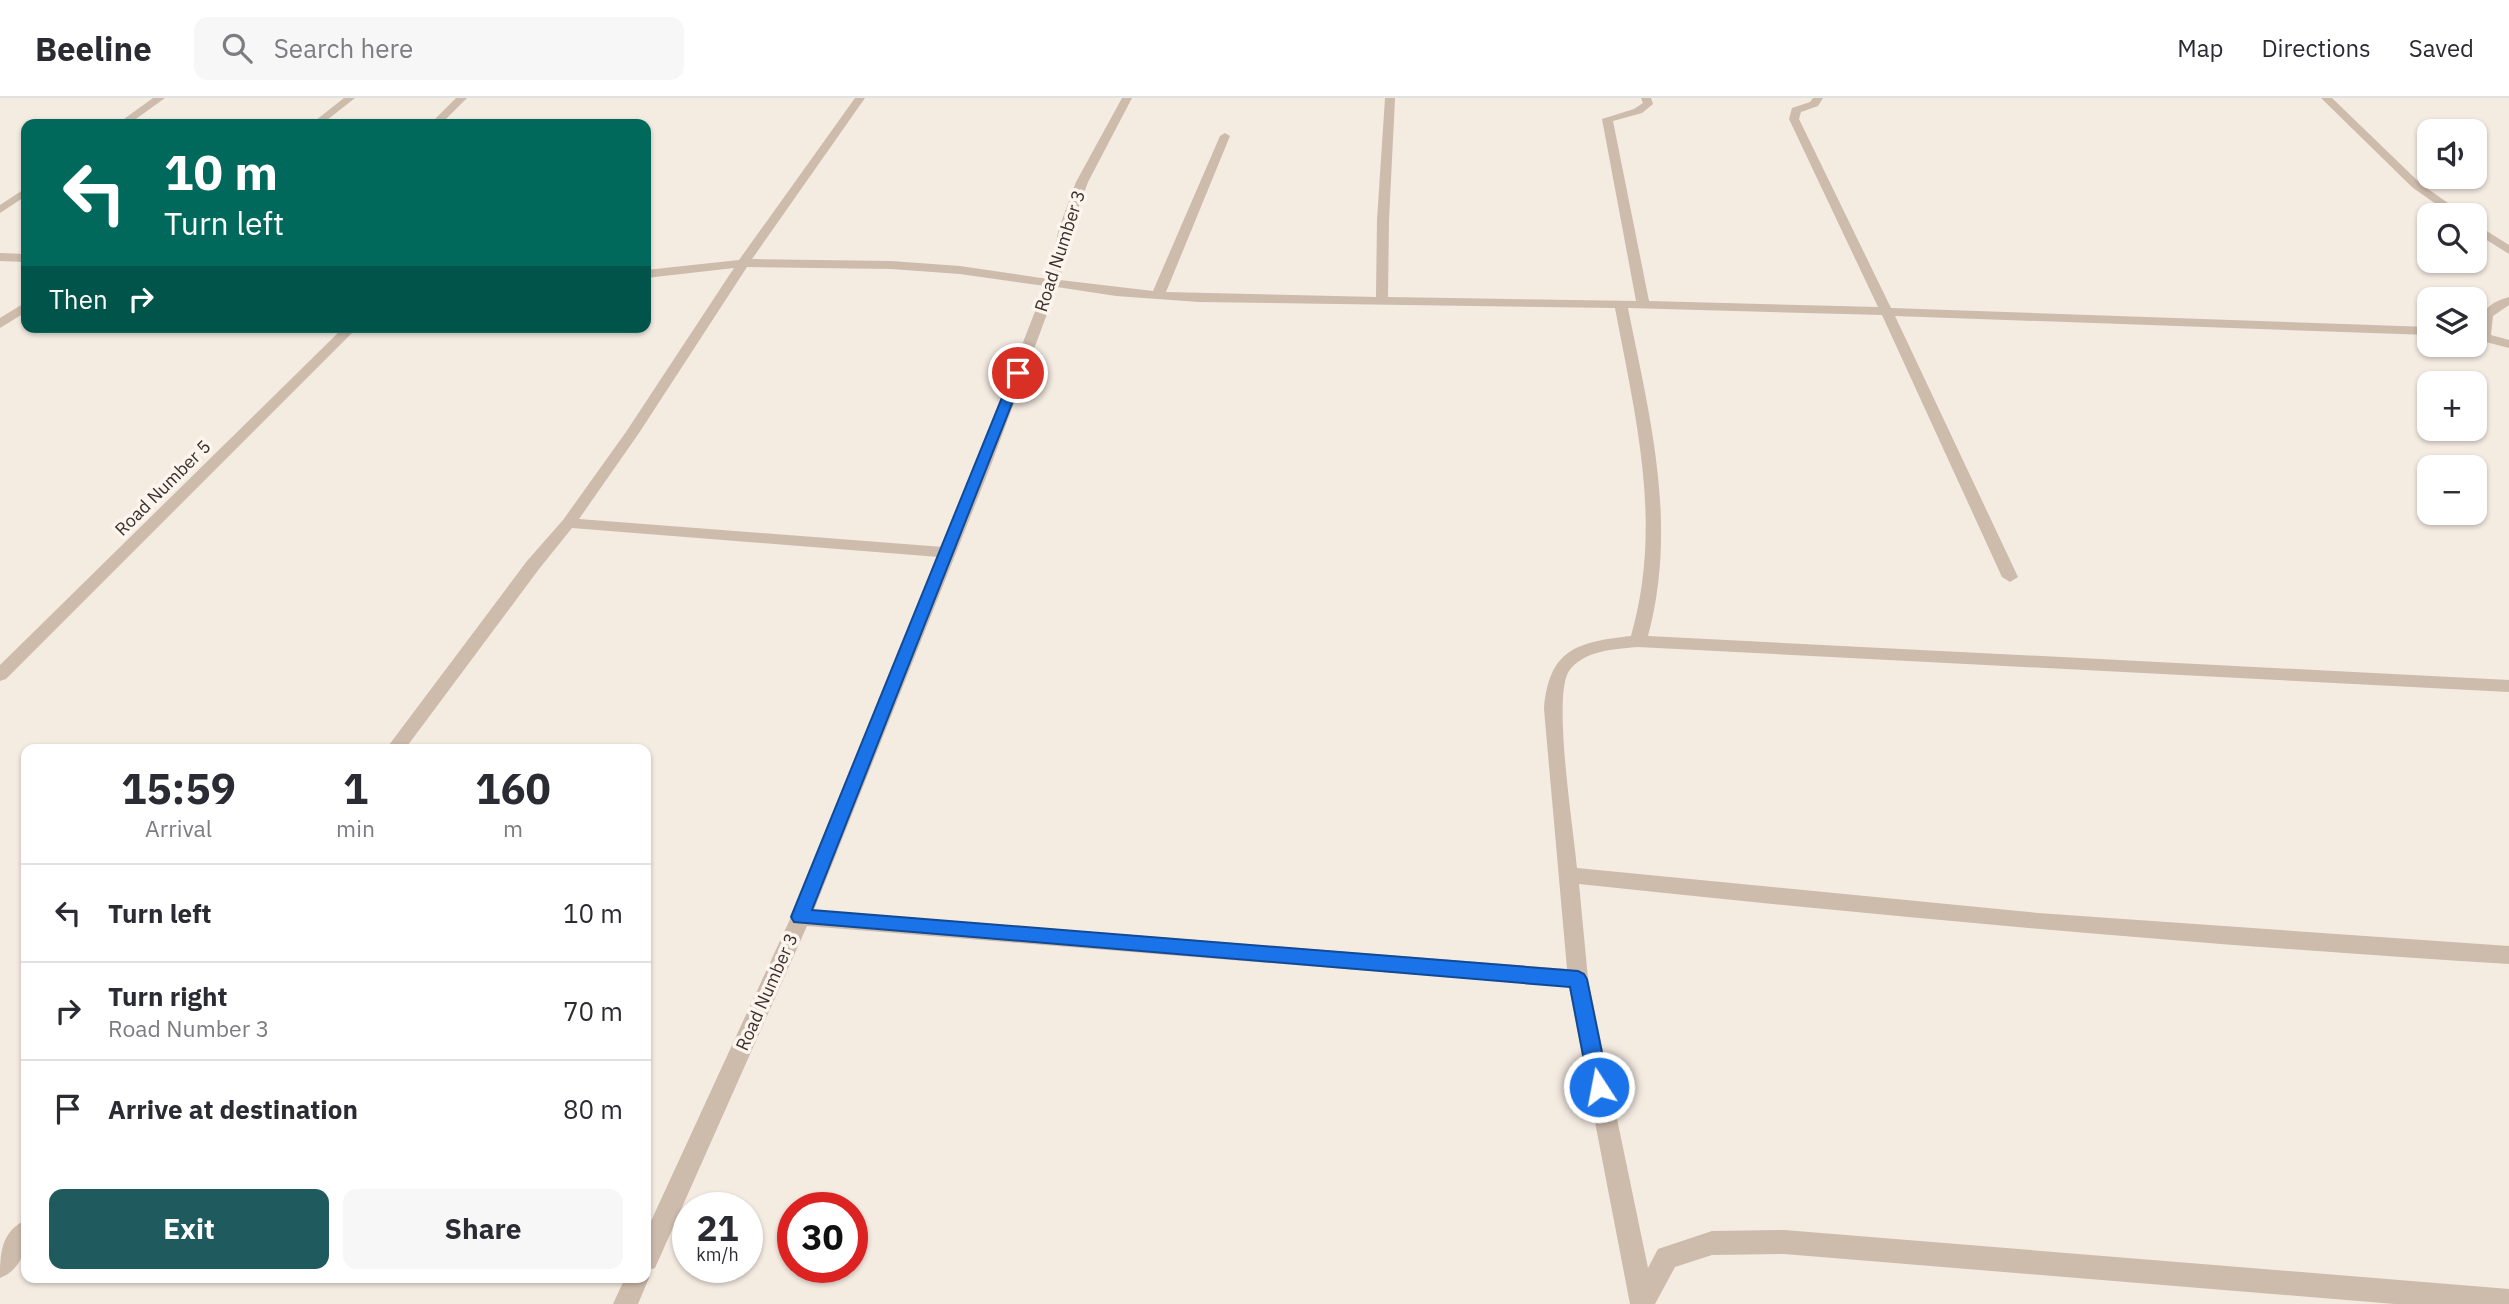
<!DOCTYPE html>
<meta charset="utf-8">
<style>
:root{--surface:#fff;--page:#f7f7f7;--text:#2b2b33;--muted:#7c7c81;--line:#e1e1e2;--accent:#1f5a5e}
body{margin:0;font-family:"IBM Plex Sans",sans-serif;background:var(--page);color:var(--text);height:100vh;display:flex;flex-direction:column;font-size:26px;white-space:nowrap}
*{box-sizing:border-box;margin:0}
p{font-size:23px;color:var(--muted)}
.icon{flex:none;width:38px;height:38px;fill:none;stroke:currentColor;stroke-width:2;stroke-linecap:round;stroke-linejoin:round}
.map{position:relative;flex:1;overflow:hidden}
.drawer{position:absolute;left:21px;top:646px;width:630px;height:539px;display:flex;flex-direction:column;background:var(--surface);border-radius:14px;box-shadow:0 2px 5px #0004}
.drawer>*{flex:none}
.hud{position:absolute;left:21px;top:21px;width:630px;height:214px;border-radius:14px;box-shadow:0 2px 5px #0004;background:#00695c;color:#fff;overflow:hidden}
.controls{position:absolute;left:2417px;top:21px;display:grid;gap:14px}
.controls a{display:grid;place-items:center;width:70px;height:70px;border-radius:14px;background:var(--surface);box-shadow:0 2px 5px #0004;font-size:35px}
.speed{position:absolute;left:672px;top:1094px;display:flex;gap:14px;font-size:35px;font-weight:700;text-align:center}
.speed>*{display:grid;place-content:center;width:91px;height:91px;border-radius:50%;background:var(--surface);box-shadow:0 2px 5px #0004;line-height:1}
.speed small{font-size:18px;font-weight:400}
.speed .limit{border:10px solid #d22;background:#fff;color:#111}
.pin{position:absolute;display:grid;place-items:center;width:60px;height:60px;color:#fff;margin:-30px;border:4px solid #fff;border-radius:50%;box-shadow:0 2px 7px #0007}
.me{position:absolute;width:77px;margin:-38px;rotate:349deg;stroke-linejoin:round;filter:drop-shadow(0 0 5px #0008)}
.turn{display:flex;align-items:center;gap:24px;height:147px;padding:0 28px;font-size:32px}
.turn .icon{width:91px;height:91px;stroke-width:2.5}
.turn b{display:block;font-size:49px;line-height:60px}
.then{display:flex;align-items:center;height:66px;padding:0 28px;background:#0003;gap:14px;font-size:26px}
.eta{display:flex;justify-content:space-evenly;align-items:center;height:119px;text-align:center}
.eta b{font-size:42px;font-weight:700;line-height:49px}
.primary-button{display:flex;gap:14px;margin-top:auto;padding:14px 28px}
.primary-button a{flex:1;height:80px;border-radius:14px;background:var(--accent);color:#fff;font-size:28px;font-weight:700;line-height:80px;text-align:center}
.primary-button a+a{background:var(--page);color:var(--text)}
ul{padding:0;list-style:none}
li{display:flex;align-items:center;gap:21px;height:98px;padding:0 28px;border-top:2px solid var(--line)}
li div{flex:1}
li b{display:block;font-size:26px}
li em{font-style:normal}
header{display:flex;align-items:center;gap:42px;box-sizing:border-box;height:98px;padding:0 35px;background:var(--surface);border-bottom:2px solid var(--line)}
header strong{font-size:33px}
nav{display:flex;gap:38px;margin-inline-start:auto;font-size:24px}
.search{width:490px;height:63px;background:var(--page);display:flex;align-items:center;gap:18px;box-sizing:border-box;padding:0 24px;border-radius:14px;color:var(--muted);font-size:26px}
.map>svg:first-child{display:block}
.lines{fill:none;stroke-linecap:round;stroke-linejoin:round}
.street{fill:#cdbbac;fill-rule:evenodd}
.route{fill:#1a73e8;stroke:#114b97;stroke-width:2}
.labels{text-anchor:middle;stroke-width:7;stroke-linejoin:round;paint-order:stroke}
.street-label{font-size:18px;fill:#3b302b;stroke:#fbf5ee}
</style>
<header>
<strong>Beeline</strong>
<div class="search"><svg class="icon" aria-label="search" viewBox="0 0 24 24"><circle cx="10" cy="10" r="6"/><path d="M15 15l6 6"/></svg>Search here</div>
<nav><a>Map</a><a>Directions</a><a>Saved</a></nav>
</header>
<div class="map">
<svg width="2509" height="1206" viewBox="0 0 2509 1206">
<rect width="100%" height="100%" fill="#f4ebe1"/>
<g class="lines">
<path class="street" d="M153 0H165L129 26H117Z
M344 0H355L322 26H311Z
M456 0H467L441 26H430Z
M855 0H865L752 161 891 163 960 168 1048 181 1059 130 1076 84 1122 0H1132L1088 84 1071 130 1060 182 1153 193 1220 38 1225 35 1230 38 1166 194 1376 199 1377 122 1385 0H1395L1389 122 1388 199 1636 203 1602 21 1634 11 1643 5 1641 0H1651L1653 6 1642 15 1613 23 1649 203 1878 209 1789 21 1792 10 1810 4 1813 0H1823L1818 8 1801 14 1799 21 1891 210 2429 229V237L1895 218 2018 479 2010 484 2002 479 1882 217 1628 210C1650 320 1678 426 1648 538L2509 582V594L1638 549C1615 551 1584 552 1569 573 1552 598 1574 734 1577 770L2038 815 2509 848V866C2198 847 1889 819 1579 786L1588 881 1648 1170 1658 1151 1712 1133 1784 1132 2509 1191V1206H2395L1784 1156 1712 1157 1675 1169 1655 1206H1630L1569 889 807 828 655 1170 646 1173 649 1180 638 1206H613L625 1180H646V1134L791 819 939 459 572 430 539 471 405 651H386L527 463 563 422 626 334 734 170 646 180V172L739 162ZM747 169 891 171 960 176 1045 188 943 449 579 421 639 335ZM1057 189 1116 198 1199 204 1615 210C1636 322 1663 426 1631 538 1577 544 1549 551 1544 611L1567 871 814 812 991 367Z
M2321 0H2332L2421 86 2465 117H2452L2413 90Z
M26 90V98L0 115V107Z
M2474 125 2509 147V156L2474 134Z
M0 155 26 156V164L0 163Z
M2509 199V207L2493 218 2491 237 2509 242V250L2474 241V233L2478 234C2481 213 2488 205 2509 199Z
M26 204V214L0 230V220Z
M344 229H358L6 581 0 583V567Z
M26 1122C27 1146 25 1170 0 1180 0 1156 1 1133 26 1122Z"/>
</g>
<path class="route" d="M1018 272 1024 275 812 812 1578 873 1584 876 1587 881 1609 989 1606 996 1599 998 1592 996 1589 989 1570 889 794 824 791 819 1012 275Z"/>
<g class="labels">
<g class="street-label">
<text transform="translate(1060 153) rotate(-72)" y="6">Road Number 3</text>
<text transform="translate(163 390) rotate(-45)" y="6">Road Number 5</text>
<text transform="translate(767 894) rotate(-66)" y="6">Road Number 3</text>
</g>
</g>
</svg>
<div class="controls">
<a><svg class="icon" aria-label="sound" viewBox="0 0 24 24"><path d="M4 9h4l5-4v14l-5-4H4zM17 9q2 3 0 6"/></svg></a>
<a><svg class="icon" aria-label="search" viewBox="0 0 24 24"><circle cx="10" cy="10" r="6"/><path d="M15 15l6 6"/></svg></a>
<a><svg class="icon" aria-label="layers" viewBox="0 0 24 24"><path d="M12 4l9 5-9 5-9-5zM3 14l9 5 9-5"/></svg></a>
<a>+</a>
<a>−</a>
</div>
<div class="speed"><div>21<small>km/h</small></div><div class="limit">30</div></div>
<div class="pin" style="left:1018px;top:275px;background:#d93025"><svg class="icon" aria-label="arrive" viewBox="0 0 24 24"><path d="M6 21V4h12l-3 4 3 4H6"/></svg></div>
<svg class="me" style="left:1599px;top:989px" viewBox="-20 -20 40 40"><circle r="17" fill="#1a73e8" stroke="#fff" stroke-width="3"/><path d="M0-11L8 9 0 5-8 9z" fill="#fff"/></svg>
<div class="hud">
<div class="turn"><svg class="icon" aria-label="left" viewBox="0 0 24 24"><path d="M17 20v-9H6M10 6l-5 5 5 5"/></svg><div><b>10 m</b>Turn left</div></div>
<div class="then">Then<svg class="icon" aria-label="right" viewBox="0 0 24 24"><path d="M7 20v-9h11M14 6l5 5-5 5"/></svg></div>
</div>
<section class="drawer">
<div class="eta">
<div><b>15:59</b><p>Arrival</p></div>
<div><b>1</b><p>min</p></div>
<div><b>160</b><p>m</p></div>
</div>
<ul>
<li><svg class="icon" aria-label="left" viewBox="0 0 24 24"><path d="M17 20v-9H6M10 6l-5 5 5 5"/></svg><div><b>Turn left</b></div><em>10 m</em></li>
<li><svg class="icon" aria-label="right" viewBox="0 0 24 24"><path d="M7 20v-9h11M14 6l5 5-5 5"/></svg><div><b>Turn right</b><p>Road Number 3</p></div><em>70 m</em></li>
<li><svg class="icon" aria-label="arrive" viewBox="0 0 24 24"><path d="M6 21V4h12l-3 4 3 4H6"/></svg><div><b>Arrive at destination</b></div><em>80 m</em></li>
</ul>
<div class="primary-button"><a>Exit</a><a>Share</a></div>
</section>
</div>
